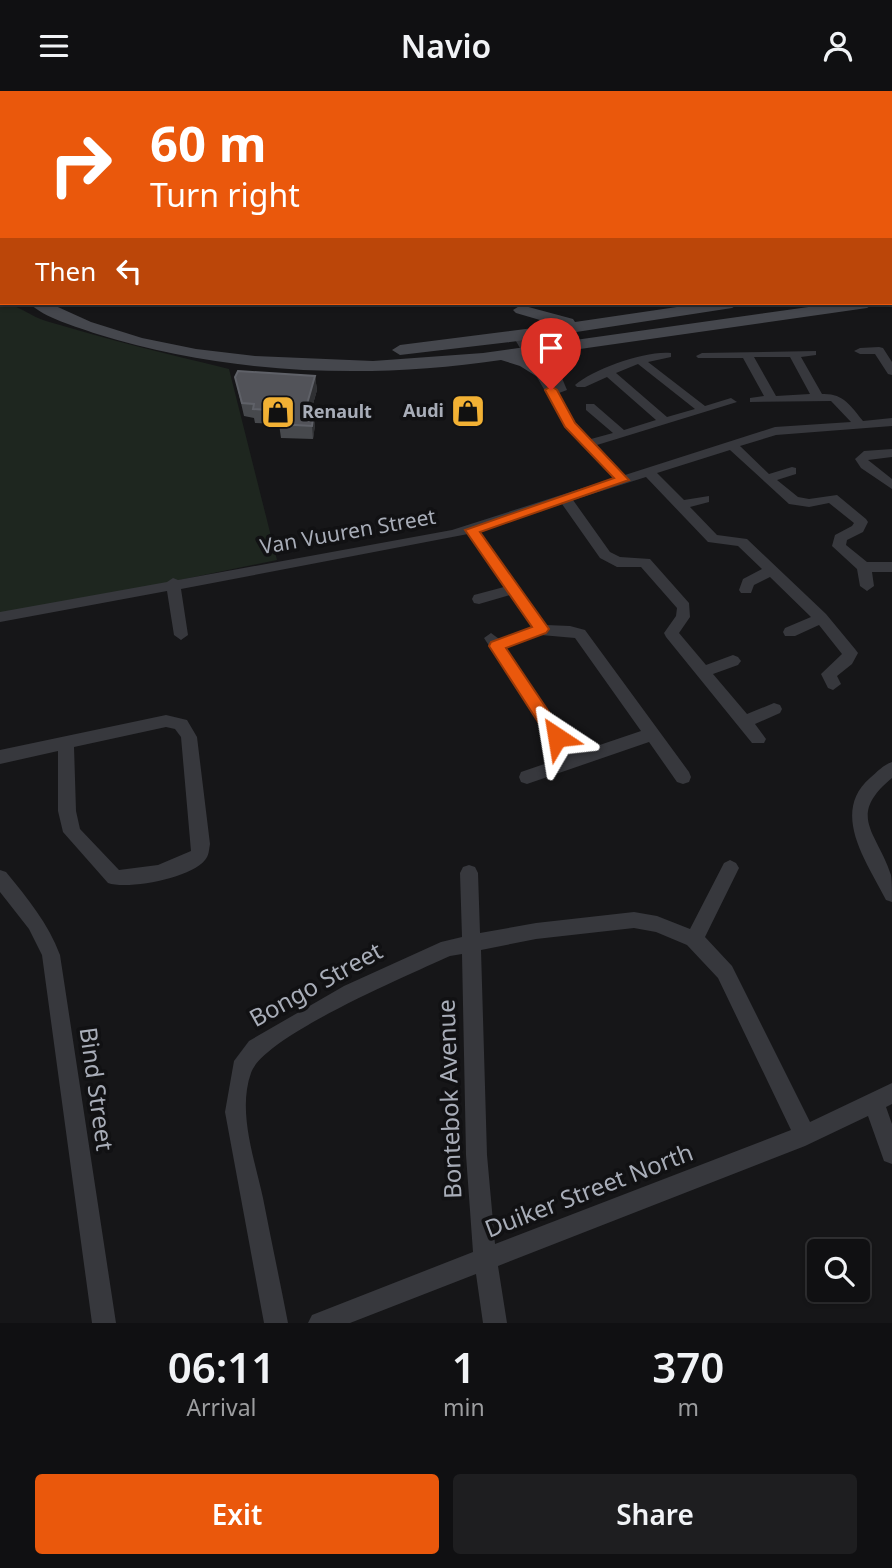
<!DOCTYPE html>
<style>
:root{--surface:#101012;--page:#1e1e20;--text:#f1f3f6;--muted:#9c9d9f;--line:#303032;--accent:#ea580c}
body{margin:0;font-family:"Noto Sans",sans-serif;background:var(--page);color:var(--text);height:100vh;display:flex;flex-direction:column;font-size:26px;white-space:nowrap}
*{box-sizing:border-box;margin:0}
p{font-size:23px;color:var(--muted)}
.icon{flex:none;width:38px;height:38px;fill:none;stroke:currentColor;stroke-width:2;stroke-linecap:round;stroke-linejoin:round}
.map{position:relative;height:1232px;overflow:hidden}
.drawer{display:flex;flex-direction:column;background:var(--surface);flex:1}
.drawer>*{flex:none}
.hud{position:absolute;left:0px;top:0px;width:892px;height:214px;box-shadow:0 2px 5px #0004,0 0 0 2px var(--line);background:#ea580c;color:#fff;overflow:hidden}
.tools{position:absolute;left:807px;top:1148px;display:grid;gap:14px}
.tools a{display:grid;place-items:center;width:63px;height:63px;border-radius:7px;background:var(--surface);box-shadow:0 2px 5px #0004,0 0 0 2px var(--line);font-size:35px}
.pin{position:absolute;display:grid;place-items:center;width:60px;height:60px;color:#fff;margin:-72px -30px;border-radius:50% 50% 50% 0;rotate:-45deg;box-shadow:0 0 7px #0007}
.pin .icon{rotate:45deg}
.me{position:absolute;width:77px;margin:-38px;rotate:327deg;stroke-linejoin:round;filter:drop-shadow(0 0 5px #0008)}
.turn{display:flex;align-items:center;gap:24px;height:147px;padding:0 35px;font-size:32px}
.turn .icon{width:91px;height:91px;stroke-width:2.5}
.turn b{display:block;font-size:49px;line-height:60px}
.then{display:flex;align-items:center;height:66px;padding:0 35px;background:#0003;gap:14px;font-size:26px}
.eta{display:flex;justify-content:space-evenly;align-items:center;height:119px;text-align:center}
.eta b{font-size:42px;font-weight:600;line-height:49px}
.button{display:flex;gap:14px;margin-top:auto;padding:14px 35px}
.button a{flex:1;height:80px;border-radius:7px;background:var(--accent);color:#fff;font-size:28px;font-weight:600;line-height:80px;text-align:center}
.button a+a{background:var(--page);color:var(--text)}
header{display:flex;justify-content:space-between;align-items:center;height:91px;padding:0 35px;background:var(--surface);font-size:32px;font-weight:600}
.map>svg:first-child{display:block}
.green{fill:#1e261f}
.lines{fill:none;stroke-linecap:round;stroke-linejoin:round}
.street{fill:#37383d;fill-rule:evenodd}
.secondary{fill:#45474d;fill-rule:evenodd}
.wall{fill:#47494d}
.shaded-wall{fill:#2f3033}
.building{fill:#525359;stroke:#5f6168;stroke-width:2}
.route{fill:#ea580c;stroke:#983908;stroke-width:2}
.labels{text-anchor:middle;stroke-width:7;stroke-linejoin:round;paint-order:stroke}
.far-poi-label{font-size:18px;font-weight:bold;fill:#a8adb8;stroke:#111113;text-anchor:end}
.street-label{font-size:21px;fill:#a8adb8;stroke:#111113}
.near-street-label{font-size:24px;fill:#a8adb8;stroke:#111113}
</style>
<header><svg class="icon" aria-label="menu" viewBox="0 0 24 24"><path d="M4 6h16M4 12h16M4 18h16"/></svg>Navio<svg class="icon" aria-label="person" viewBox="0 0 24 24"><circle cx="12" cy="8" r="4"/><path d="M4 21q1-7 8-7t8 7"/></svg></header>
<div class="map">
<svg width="892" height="1232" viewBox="0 0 892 1232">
<rect width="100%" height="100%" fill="#161618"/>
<path class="green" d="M0 205 2 212C16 212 31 226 46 230 106 248 167 263 229 278L277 469 0 526Z"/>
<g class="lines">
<path class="street" d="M7 0H15V2H7Z
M96 0H104L105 2H97Z
M217 0H227L215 2Z
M538 239 543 242 567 299 559 302 575 331 591 348 613 342 586 319V313H594L624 339 656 329 607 286 585 296H577L575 294C593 278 647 259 671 262V266L648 271 705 315 731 307 737 311 597 354 625 384 775 336 851 331 831 310 750 311V307L764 305 743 267H698L696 265 702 262 816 260V264L801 266 822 303C843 302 850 314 863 330L892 327V335L776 344 740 355 769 383 792 376 796 377V383L777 389 798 406 809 408 837 404 866 428 868 431 863 441 847 449 846 454 867 471H892V481H872L874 495 867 500 860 495 857 478 832 455 835 444 852 435 854 432 829 412 809 416 789 413 730 359 657 382 684 409 709 405V411L690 416 717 444 747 448 826 523 855 558 858 562 852 573 837 585 841 593 833 599 828 597 821 583 842 563 819 534 795 545H785L783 541 785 537 811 526 770 486 754 494 751 502H741L739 499 743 488 762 478 738 455 708 451 646 386 573 409 610 461 620 466 650 468 689 512 690 526 679 542 706 574 733 564 738 566 741 570 738 574 713 583 747 623 774 612 780 614 782 618 780 622 755 633 766 648 764 652H752L666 546 664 542 676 525 677 517 641 476H617L600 467 562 413 479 440 546 534 570 535 585 539 689 681 691 686 689 691 683 693 677 691 649 651 527 693 521 691 519 686 521 681 562 667 484 547 491 542 499 548 532 536 510 504 479 513 474 512 472 508 474 504 504 496 468 443 181 498 188 544 181 549 174 544 167 500 0 531V521L167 491 173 487 178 489 452 439 614 387 566 336 513 245 522 243 549 285 533 242ZM754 266H790L810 303 776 305ZM638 273 695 318 667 326 616 282ZM541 544 575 547 641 640 576 662 506 557Z
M879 256 883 257 892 271V284L888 283 875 263H860L854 260 860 257Z
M892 358V366L868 369 892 388V398L861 377 855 368 864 360Z
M166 624 187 629 197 646 210 753C209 758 209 765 205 769 191 787 128 799 108 792L63 741 58 720V660L0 673V659ZM166 636 175 638 181 646 191 760 158 774 119 779 80 738 76 720 74 656Z
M892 671V687C846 725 877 741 891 784 892 791 892 803 892 811L886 809C867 771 830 722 870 687 877 681 883 674 892 671Z
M730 769 736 772 739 777 705 846 732 875 810 1031 892 992V1013L886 1016 892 1033V1073L884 1070 868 1025 805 1055 498 1175 507 1232H483L476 1183 350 1232H308L312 1224 473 1161 466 1064 462 863 450 865C411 883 263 945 251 982 237 1021 255 1069 263 1107 271 1149 280 1190 288 1232H264L225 1021 234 970 249 950 344 895 441 851 462 846 460 782 463 776 469 774 475 776 478 782 480 842 536 832 634 821 657 825 690 838 724 772ZM634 837 656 841 687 854 718 887 791 1039 495 1153 487 1064 481 859 536 848Z
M0 779 6 781C28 808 48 832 60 864L116 1232H92L42 864 29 838 0 801Z"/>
<path class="secondary" d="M0 183H2V192H0Z
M892 203V213L888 212H891Z
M29 212H49L91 231 142 247 196 258 255 265 373 270 483 262 837 212H875L867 217 524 266 550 281 552 285 544 290 520 275 501 269C367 289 226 283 97 243 77 236 44 227 29 212Z
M704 212H740L732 217 518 250 400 264 392 259 400 254 557 234 516 222 513 219 521 214 573 228 575 231Z"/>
</g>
<path class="wall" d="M315 285 317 299 311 320 315 334 313 348 281 347 279 333 255 332 254 327 244 325 235 286Z"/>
<path class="shaded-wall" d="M315 285 317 299 307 334 305 320Z
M314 320 315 334 313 348 312 335Z"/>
<path class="building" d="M457 0H892V98H891V2H458Z
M238 280 315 285 305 320H314L312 335 279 333 282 320 253 318 254 313 242 312 235 286Z"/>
<path class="route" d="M551 295 557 299 575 332 629 389 480 441 549 538 546 542 506 557 563 642 565 646 557 653 551 651 489 555 491 551 532 536 465 439 614 387 565 336 545 299Z"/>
<defs>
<g id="shop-square" transform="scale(1.75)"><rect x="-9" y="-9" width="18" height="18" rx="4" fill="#f2b134" stroke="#111113"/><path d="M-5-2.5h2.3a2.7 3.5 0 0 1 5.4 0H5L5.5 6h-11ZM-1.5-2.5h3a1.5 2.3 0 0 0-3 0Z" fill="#111"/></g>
</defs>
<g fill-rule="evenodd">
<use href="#shop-square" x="468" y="320"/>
<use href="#shop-square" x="278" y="321"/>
</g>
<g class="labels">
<g class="far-poi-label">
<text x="444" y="326">Audi</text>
<text x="302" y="327" text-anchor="start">Renault</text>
</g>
<g class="street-label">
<text transform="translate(348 441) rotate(-10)" y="7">Van Vuuren Street</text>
</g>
<g class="near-street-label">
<text transform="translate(316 894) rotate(-29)" y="8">Bongo Street</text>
<text transform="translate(96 998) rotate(82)" y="8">Bind Street</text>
<text transform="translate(450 1008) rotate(-92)" y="8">Bontebok Avenue</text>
<text transform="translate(589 1100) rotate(-21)" y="8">Duiker Street North</text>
</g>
</g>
</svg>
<div class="tools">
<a><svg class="icon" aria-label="search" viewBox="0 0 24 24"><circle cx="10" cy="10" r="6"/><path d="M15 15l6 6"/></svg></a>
</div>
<div class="pin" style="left:551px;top:299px;background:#d93025"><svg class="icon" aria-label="arrive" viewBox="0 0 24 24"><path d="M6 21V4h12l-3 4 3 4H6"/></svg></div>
<svg class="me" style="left:557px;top:646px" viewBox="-20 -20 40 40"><path d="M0-17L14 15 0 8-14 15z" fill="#ea580c" stroke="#fff" stroke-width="4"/></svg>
<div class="hud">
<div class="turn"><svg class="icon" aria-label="right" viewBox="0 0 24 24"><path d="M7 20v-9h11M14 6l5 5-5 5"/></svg><div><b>60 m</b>Turn right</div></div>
<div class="then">Then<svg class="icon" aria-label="left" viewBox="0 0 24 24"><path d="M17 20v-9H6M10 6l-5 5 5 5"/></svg></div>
</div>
</div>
<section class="drawer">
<div class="eta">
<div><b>06:11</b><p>Arrival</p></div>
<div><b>1</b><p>min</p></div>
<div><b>370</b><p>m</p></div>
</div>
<div class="button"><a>Exit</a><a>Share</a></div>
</section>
